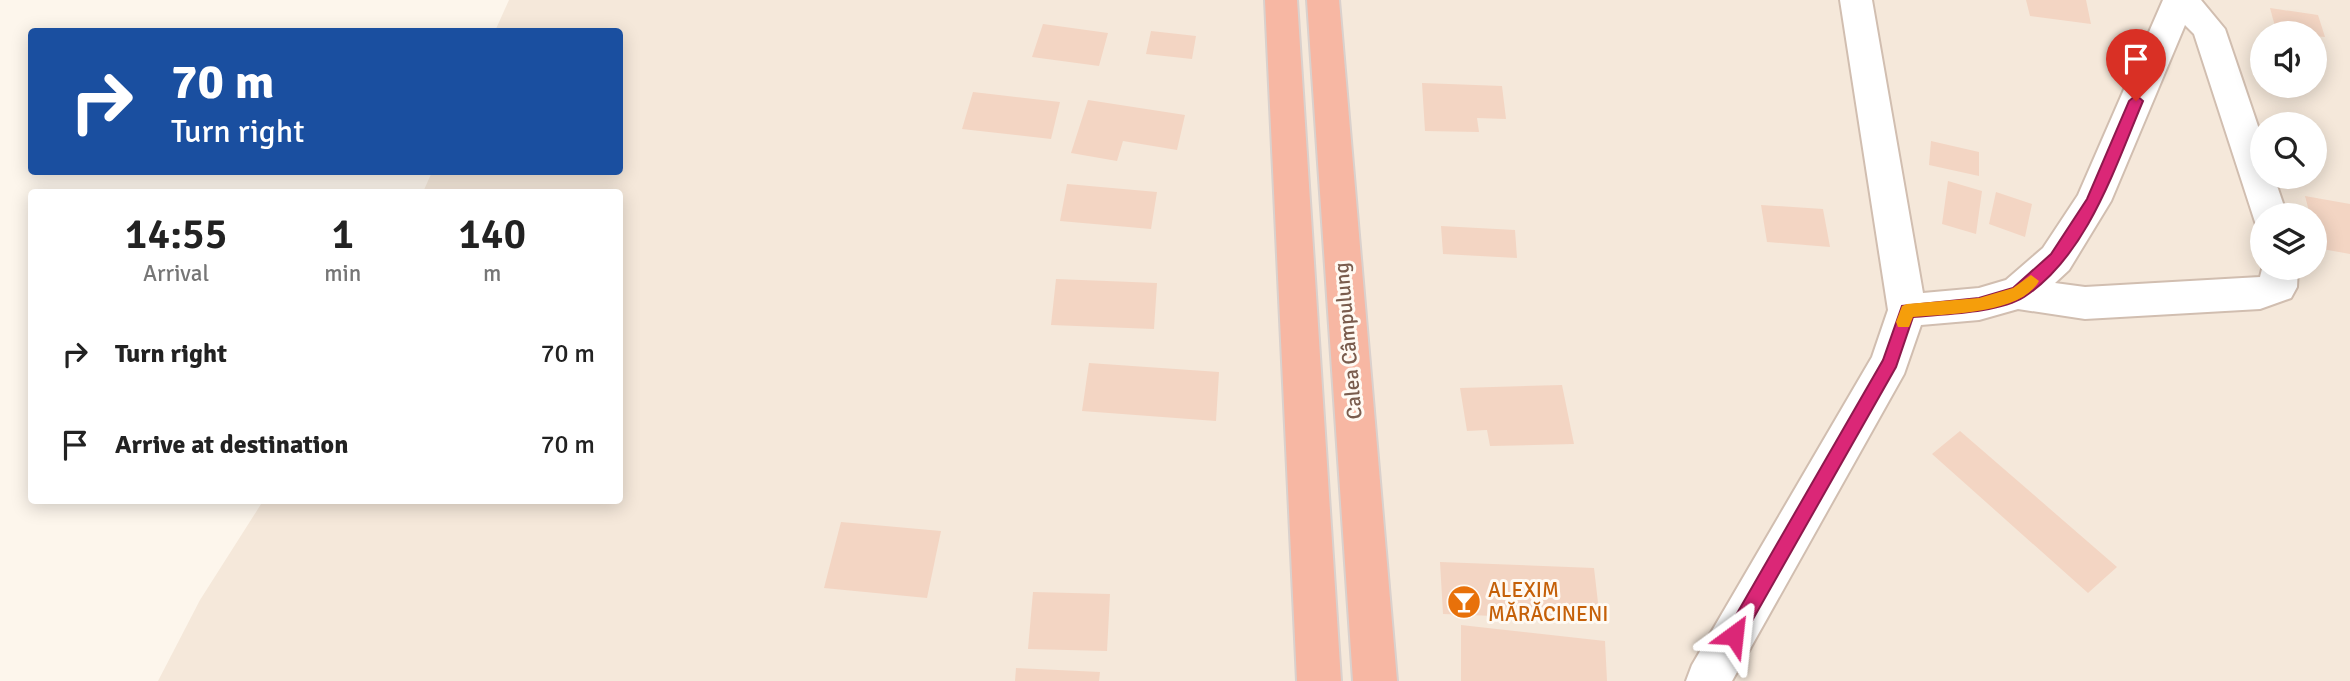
<!DOCTYPE html>
<meta charset="utf-8">
<style>
:root{--surface:#fff;--page:#f6f6f6;--text:#222;--muted:#767676}
body{margin:0;font-family:Signika,sans-serif;background:var(--page);color:var(--text);height:100vh;display:flex;flex-direction:column;font-size:26px;white-space:nowrap}
*{box-sizing:border-box;margin:0}
p{font-size:23px;color:var(--muted)}
.icon{flex:none;width:38px;height:38px;fill:none;stroke:currentColor;stroke-width:2;stroke-linecap:round;stroke-linejoin:round}
.map{position:relative;flex:1;overflow:hidden}
.drawer{position:absolute;left:28px;top:189px;width:595px;height:315px;display:flex;flex-direction:column;background:var(--surface);border-radius:7px;box-shadow:0 4px 18px #0003}
.drawer>*{flex:none}
.hud{position:absolute;left:28px;top:28px;width:595px;height:147px;border-radius:7px;box-shadow:0 4px 18px #0003;background:#1a4fa0;color:#fff;overflow:hidden}
.controls{position:absolute;left:2250px;top:21px;display:grid;gap:14px}
.controls a{display:grid;place-items:center;width:77px;height:77px;border-radius:50%;background:var(--surface);box-shadow:0 4px 18px #0003;font-size:35px}
.pin{position:absolute;display:grid;place-items:center;width:60px;height:60px;color:#fff;margin:-72px -30px;border-radius:50% 50% 50% 0;rotate:-45deg;box-shadow:0 0 7px #0007}
.pin .icon{rotate:45deg}
.me{position:absolute;width:77px;margin:-38px;rotate:30deg;stroke-linejoin:round;filter:drop-shadow(0 0 5px #0008)}
.turn{display:flex;align-items:center;gap:24px;height:147px;padding:0 28px;font-size:32px}
.turn .icon{width:91px;height:91px;stroke-width:2.5}
.turn b{display:block;font-size:49px;line-height:60px}
.eta{display:flex;justify-content:space-evenly;align-items:center;height:119px;text-align:center}
.eta b{font-size:42px;font-weight:600;line-height:49px}
ul{padding:0;list-style:none}
li{display:flex;align-items:center;gap:21px;height:91px;padding:0 28px}
li div{flex:1}
li b{display:block;font-size:26px}
li em{font-style:normal}
.map>svg:first-child{display:block}
.residential{fill:#f5e8da;fill-rule:evenodd}
.building{fill:#f3d5c3}
.lines{fill:none;stroke-linecap:round;stroke-linejoin:round}
.street-casing{stroke:#d1beb0;stroke-width:4}
.highway-casing{stroke:#dad1cd;stroke-width:4}
.street{fill:#fff;fill-rule:evenodd}
.highway{fill:#f7b7a3;fill-rule:evenodd}
.route{fill:#db2777;stroke:#8e194d;stroke-width:2}
.slow{fill:#f59e0b}
.labels{text-anchor:middle;stroke-width:6;stroke-linejoin:round;paint-order:stroke}
.street-label{font-size:21px;fill:#7a5c4d;stroke:#fffaf3}
.food-label{font-size:21px;fill:#c56008;stroke:#fffaf3;text-anchor:start}
</style>
<div class="map">
<svg width="2350" height="681" viewBox="0 0 2350 681">
<rect width="100%" height="100%" fill="#fdf6ec"/>
<path class="residential" d="M509 0H2350V681H158L200 600 263 501 620 500V192H423L432 172H620V32L495 31ZM2263 33H2315V86H2263ZM2263 124H2315V177H2263ZM2263 215H2315V268H2263Z"/>
<path class="building" d="M2026 0H2086L2091 24 2030 16Z
M2270 8 2318 15 2325 37 2315 36V33L2276 30Z
M1043 24 1108 33 1099 66 1032 57Z
M1151 31 1196 36 1192 59 1146 54Z
M1422 83 1502 86 1506 119 1477 118 1479 132 1425 131Z
M973 92 1060 102 1051 139 962 129Z
M1088 100 1185 115 1177 150 1123 141 1117 161 1071 153Z
M1931 141 1979 152V176L1929 165Z
M1948 181 1982 191 1976 234 1942 224Z
M1067 184 1157 192 1151 229 1060 221Z
M1996 192 2032 204 2025 237 1989 224Z
M2305 196 2350 204V254L2317 248 2315 215H2310Z
M1761 205 1823 209 1830 247 1767 242Z
M1441 226 1515 230 1517 258 1443 254Z
M1056 279 1157 283 1154 329 1051 325Z
M1089 363 1219 372 1216 421 1082 411Z
M1562 385 1574 444 1490 446 1487 430 1467 431 1460 388Z
M1960 431 2117 567 2088 593 1932 454Z
M841 522 941 531 927 598 824 588Z
M1440 562 1594 568 1600 620 1443 614Z
M1033 592 1110 594 1107 651 1028 649Z
M1461 625 1605 641 1607 681H1461Z
M1016 668 1100 672 1099 681H1015Z"/>
<g class="lines">
<g class="street-casing">
<path id="street" d="M1840 0H1872L1923 293 1979 288 2006 280 2043 248 2078 195 2163 0H2201L2225 29 2263 141V177H2274L2287 215H2263V228L2256 225 2194 34 2185 25 2111 201 2069 270 2055 283 2085 287 2260 277 2263 265V268H2298L2297 287 2291 298 2260 309 2085 319 2018 309 1979 320 1921 325 1904 374 1732 681H1686L1692 665 1872 357 1888 310Z"/>
</g>
<g class="highway-casing">
<path id="highway" d="M1265 0H1297L1341 681H1297Z
M1307 0H1339L1397 681H1353Z"/>
</g>
<use href="#street" class="street"/>
<use href="#highway" class="highway"/>
</g>
<path class="route" d="M2136 95 2143 101C2115 167 2087 256 2024 297 1999 313 1943 314 1913 317L1896 367 1740 642 1734 644 1728 642 1725 635 1728 629 1883 360 1902 306 1979 298 2013 288 2051 254 2087 199 2129 101Z"/>
<path class="slow" d="M2031 275 2039 281C2021 314 1946 314 1913 317L1909 327H1898L1896 322 1902 306 1907 304 1979 298 2013 288Z"/>
<defs>
<g id="bar-disc" transform="scale(1.75)"><circle r="9.5" fill="#e8710a" stroke="#fffaf3"/><path d="M-6-5H6L.8 .8V4.5H3.5V6h-7V4.5H-.8V.8Z" fill="#fff"/></g>
</defs>
<g fill-rule="evenodd">
<use href="#bar-disc" x="1464" y="602"/>
</g>
<g class="labels">
<g class="street-label">
<text transform="translate(1348 341) rotate(-95)" y="7">Calea Câmpulung</text>
</g>
<g class="food-label">
<text x="1488" y="597">ALEXIM<tspan x="1488" dy="24">MĂRĂCINENI</tspan></text>
</g>
</g>
</svg>
<div class="controls">
<a><svg class="icon" aria-label="sound" viewBox="0 0 24 24"><path d="M4 9h4l5-4v14l-5-4H4zM17 9q2 3 0 6"/></svg></a>
<a><svg class="icon" aria-label="search" viewBox="0 0 24 24"><circle cx="10" cy="10" r="6"/><path d="M15 15l6 6"/></svg></a>
<a><svg class="icon" aria-label="layers" viewBox="0 0 24 24"><path d="M12 4l9 5-9 5-9-5zM3 14l9 5 9-5"/></svg></a>
</div>
<div class="pin" style="left:2136px;top:101px;background:#d93025"><svg class="icon" aria-label="arrive" viewBox="0 0 24 24"><path d="M6 21V4h12l-3 4 3 4H6"/></svg></div>
<svg class="me" style="left:1734px;top:635px" viewBox="-20 -20 40 40"><path d="M0-17L14 15 0 8-14 15z" fill="#db2777" stroke="#fff" stroke-width="4"/></svg>
<div class="hud">
<div class="turn"><svg class="icon" aria-label="right" viewBox="0 0 24 24"><path d="M7 20v-9h11M14 6l5 5-5 5"/></svg><div><b>70 m</b>Turn right</div></div>
</div>
<section class="drawer">
<div class="eta">
<div><b>14:55</b><p>Arrival</p></div>
<div><b>1</b><p>min</p></div>
<div><b>140</b><p>m</p></div>
</div>
<ul>
<li><svg class="icon" aria-label="right" viewBox="0 0 24 24"><path d="M7 20v-9h11M14 6l5 5-5 5"/></svg><div><b>Turn right</b></div><em>70 m</em></li>
<li><svg class="icon" aria-label="arrive" viewBox="0 0 24 24"><path d="M6 21V4h12l-3 4 3 4H6"/></svg><div><b>Arrive at destination</b></div><em>70 m</em></li>
</ul>
</section>
</div>
